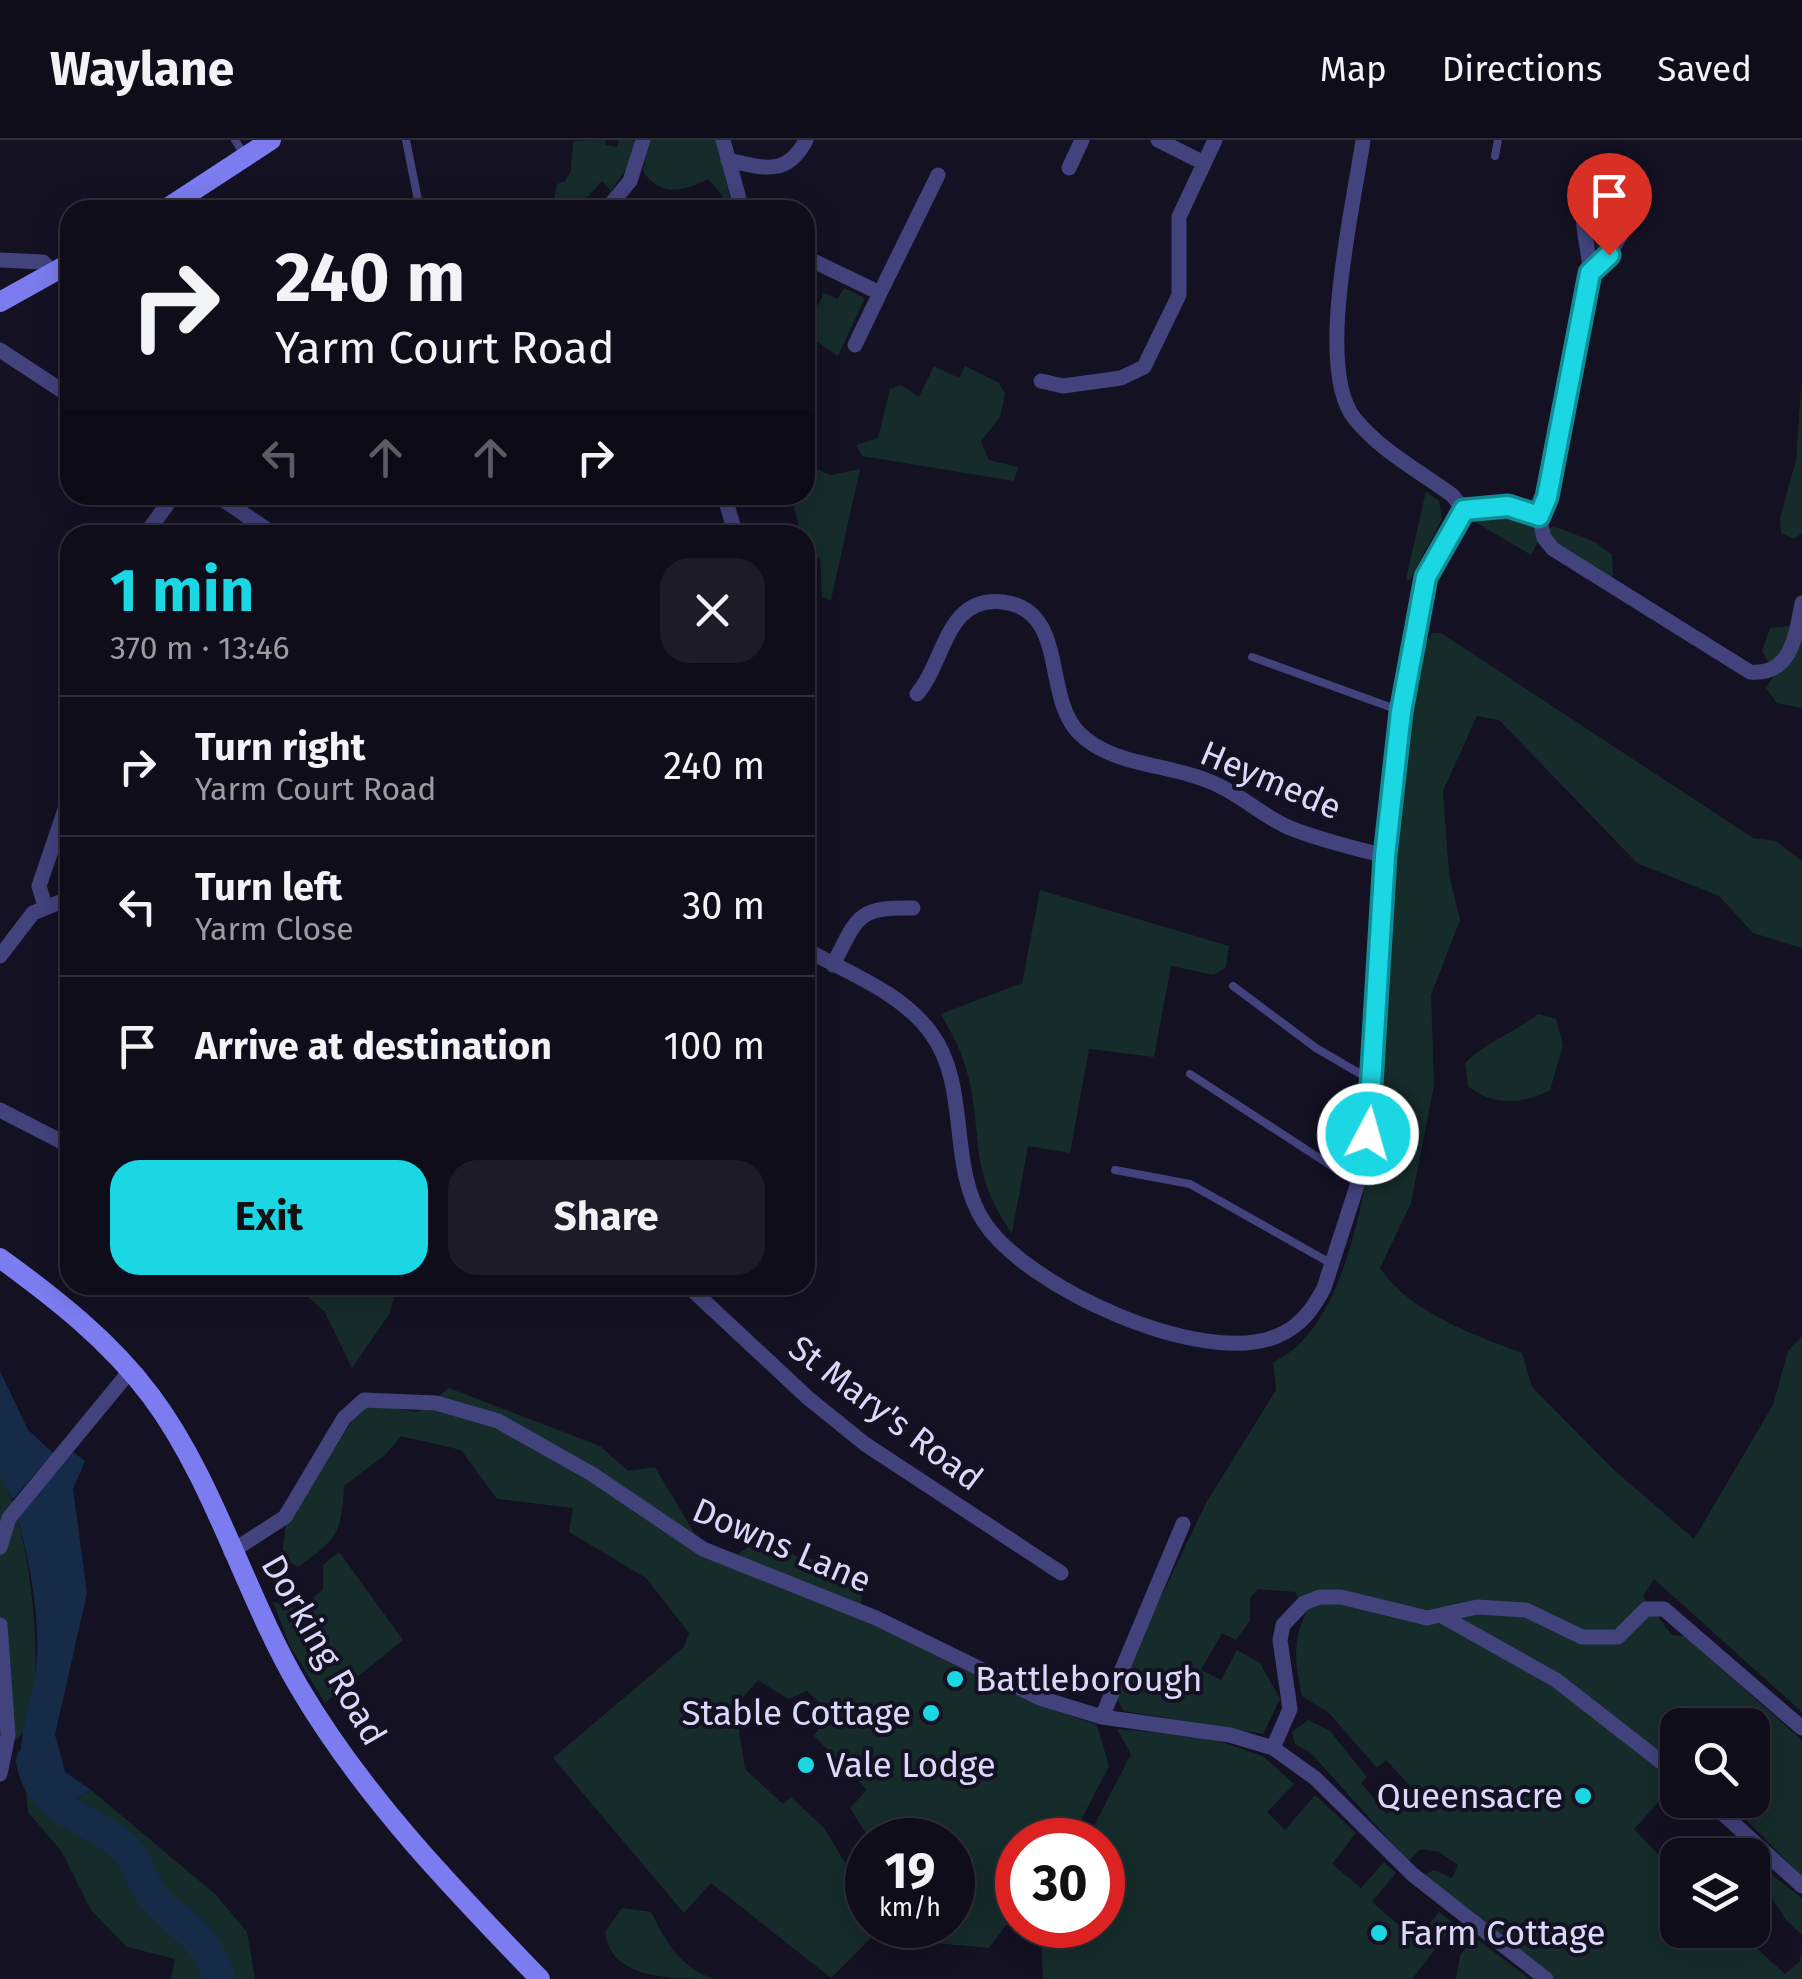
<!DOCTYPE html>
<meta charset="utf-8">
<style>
:root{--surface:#0f0d1a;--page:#1d1b27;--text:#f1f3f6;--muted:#9b9ca2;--line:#2f2d39;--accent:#1bd7e3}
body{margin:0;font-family:"Fira Sans",sans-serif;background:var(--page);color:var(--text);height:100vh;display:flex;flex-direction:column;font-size:38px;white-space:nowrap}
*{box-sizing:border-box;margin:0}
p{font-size:32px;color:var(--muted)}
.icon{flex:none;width:55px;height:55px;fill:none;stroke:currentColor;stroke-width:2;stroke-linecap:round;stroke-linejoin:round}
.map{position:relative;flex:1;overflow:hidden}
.details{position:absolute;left:60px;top:385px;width:755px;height:770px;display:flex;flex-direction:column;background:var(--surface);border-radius:30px;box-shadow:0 5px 25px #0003,0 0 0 2px var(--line)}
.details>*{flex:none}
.hud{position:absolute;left:60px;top:60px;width:755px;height:305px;border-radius:30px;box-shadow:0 5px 25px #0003,0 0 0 2px var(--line);background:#0f0d1a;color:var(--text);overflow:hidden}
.controls{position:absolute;left:1660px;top:1568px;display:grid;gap:20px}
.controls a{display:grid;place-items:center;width:110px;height:110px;border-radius:20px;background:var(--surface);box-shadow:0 5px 25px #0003,0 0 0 2px var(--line);font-size:50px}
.speed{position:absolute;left:845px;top:1678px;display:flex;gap:20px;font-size:50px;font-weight:700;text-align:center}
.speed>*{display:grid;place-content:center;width:130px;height:130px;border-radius:50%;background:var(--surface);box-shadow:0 5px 25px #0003,0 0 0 2px var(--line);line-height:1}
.speed small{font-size:25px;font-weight:400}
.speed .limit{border:15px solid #d22;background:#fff;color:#111}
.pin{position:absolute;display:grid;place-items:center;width:85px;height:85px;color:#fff;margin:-102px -42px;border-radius:50% 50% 50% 0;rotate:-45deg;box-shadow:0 0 10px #0007}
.pin .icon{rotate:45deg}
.me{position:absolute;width:110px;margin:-55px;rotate:6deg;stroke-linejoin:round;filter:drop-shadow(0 0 8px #0008)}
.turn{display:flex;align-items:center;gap:35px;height:210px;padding:0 50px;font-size:45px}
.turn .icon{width:130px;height:130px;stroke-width:2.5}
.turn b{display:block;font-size:70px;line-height:85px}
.lanes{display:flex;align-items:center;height:95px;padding:0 50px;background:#0003;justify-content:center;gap:50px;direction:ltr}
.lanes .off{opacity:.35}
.round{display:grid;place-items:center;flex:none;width:105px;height:105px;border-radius:30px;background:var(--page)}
.headline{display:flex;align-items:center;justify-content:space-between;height:170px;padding:0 50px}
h1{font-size:60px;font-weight:700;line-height:75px;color:var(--accent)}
.action{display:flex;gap:20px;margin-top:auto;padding:20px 50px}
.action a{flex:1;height:115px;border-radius:30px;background:var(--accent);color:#111;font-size:40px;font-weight:700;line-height:115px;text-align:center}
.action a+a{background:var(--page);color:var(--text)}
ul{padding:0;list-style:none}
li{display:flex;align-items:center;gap:30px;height:140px;padding:0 50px;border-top:2px solid var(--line)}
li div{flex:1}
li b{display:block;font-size:38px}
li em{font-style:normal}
header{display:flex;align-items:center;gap:60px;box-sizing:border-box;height:140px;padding:0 50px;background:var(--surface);border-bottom:2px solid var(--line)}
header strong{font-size:48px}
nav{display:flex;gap:55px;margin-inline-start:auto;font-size:35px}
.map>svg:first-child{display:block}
.green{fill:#152c2b;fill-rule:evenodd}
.water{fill:#162b48}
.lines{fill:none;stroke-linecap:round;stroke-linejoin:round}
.river{stroke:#162b48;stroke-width:32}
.lane{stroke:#42427d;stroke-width:8}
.street{stroke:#42427d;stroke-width:15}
.secondary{stroke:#7a7cef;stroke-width:20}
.route-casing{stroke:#128c94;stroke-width:25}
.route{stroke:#1bd7e3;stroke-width:18}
.poi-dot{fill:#1bd7e3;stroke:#141123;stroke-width:4}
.labels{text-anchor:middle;stroke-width:8;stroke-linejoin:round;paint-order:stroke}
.street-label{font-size:35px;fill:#dbd8fa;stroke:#141123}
.poi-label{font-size:35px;fill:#dbd8fa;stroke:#141123;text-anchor:start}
</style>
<header>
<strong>Waylane</strong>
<nav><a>Map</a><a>Directions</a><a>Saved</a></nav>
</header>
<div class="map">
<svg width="1802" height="1839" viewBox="0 0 1802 1839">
<rect width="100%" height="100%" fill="#141123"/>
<path class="green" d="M605 0V5L617 7 619 0H635L625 31 611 51 602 41 576 70H552L557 44 565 41 571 30 573 1Z
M650 0H716L733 70 719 66 723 56 708 39C684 52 659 57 643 31Z
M1603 49 1617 56 1622 70 1602 116 1598 115 1589 62Z
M844 148 865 158 838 216 805 194V190L824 153 838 159Z
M934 226 959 238 965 226 999 243 1005 254 1000 277 981 301 989 320 1018 327 1014 341 862 316 856 305 878 298 890 249 901 245 919 257Z
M1802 236V393L1794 399 1781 393 1780 378 1796 320Z
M809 326 831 335 860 329 831 460 822 457 820 419 805 409V395H801L791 355H805Z
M1426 351 1439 361 1442 379 1410 440 1406 439Z
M1494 371 1529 378 1539 400 1531 415 1475 382 1480 375Z
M1553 386 1595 402 1612 415 1613 435 1606 440 1548 402 1546 391Z
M1802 485V568L1777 563 1766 548 1775 534 1762 511 1770 488Z
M1432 493H1441L1753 698 1776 701 1802 721V808L1753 793 1719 756 1637 723 1499 580 1477 576 1443 651 1449 734 1460 780 1431 855 1434 945 1411 1063 1380 1128C1409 1172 1474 1195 1522 1213L1532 1247 1613 1329 1694 1399 1773 1265 1788 1211 1802 1196V1572L1654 1439 1643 1456 1672 1495 1684 1496 1802 1600V1737L1727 1660H1752V1585H1678L1677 1642 1634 1689 1677 1734 1678 1790H1745L1754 1798 1750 1802 1785 1834 1800 1821 1802 1804V1839H1549L1482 1785 1477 1775 1423 1735 1434 1730 1452 1738 1458 1725 1439 1712 1421 1709 1408 1721 1311 1613 1295 1604 1292 1592 1308 1580 1330 1591 1367 1637 1361 1643 1387 1674 1413 1649 1386 1620 1377 1628 1329 1573 1302 1556C1296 1528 1291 1500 1306 1474L1295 1452 1258 1449 1250 1458V1481L1236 1500 1222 1493 1201 1530 1221 1540 1237 1510 1260 1523 1280 1559 1263 1594 1124 1571 1114 1555 1206 1363 1276 1250 1273 1222C1382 1174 1382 880 1392 774 1400 688 1410 602 1417 516Z
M1040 750 1229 806 1226 827 1214 835 1171 826 1154 917 1089 909 1070 1013 1028 1006 1012 1093C963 1025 987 986 962 916 957 902 948 888 941 874L1022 843Z
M1538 874 1556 879 1563 905 1550 950C1522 965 1493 966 1468 946L1465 923C1488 901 1514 893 1538 874Z
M295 1145H384L395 1152 390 1173 352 1228 324 1171Z
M449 1248 600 1306 628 1331 655 1327 699 1401 735 1416 760 1399 796 1416 837 1424 862 1447 860 1478 1029 1561 1097 1585 1109 1626 1071 1700H1018L1017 1771 989 1808 872 1797 831 1838 711 1743 684 1773 553 1618 684 1507 689 1493 646 1438 569 1392 573 1368 497 1359 461 1310 401 1296 386 1314 344 1346C342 1393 337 1399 298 1427L282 1417 286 1384 358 1272 370 1265 418 1272ZM758 1540 788 1559 807 1551 829 1572 814 1596 867 1650 850 1668 870 1700H952V1785H868L867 1729 854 1737 824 1688 791 1657 783 1664 745 1629 735 1566Z
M0 1336C28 1369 53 1564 20 1596 16 1601 6 1604 0 1607Z
M339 1412 403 1500 325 1563 290 1506 273 1462 301 1469 323 1449V1425Z
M1117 1589 1211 1598 1264 1617 1294 1644 1267 1672 1285 1690 1315 1655 1356 1693 1332 1724 1361 1748 1384 1722 1396 1733 1372 1762 1416 1800 1439 1772 1455 1784 1412 1839H1043L1040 1785H1102L1103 1719 1109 1709 1094 1686 1131 1614Z
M91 1650 215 1754 247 1792 255 1839H171L175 1819 127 1807 91 1770 62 1712 28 1672 26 1652C49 1662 70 1664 91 1650Z
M1771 1734 1802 1758V1795L1786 1780 1764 1746Z
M622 1768 651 1772C667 1803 680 1829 716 1839 670 1839 610 1839 605 1792Z
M1474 1797 1530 1839H1456L1460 1816Z"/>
<path class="water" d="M0 1231 28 1290 53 1313 13 1359 0 1336Z
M73 1312 85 1321 73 1349 87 1453 55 1595 65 1632 91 1650C70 1664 49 1662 26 1652 9 1606 36 1563 37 1515 39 1471 29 1418 17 1376Z"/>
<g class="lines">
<path class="river" d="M32 1621C43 1679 96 1674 130 1714 138 1724 141 1738 148 1749 171 1783 210 1795 219 1839"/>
<path class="lane" d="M235 0 245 16
M406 0 420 70
M1495 16 1498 0
M1252 517 1401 571
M1233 846 1316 908 1369 939
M1190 934 1359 1044
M1115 1030 1190 1044 1332 1124"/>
<path class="street" d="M723 0 742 70
M1158 0 1204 23
M1363 0C1354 65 1314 229 1355 279 1380 310 1419 331 1452 355L1464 370
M728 20C763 28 787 37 806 0
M1069 28 1082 0
M1607 44 1624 53C1637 83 1611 113 1590 133 1590 107 1575 73 1590 51Z
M606 70 630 41 643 0
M805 117 880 153 855 205
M0 120 43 122 53 132
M880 153 938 35
M0 210 70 256
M1041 241 1063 246 1121 238 1144 227 1179 155V77L1215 0
M216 355 275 395
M724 355 736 395
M1464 370C1491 363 1514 364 1539 376L1544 398 1553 409 1750 532C1792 536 1796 494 1802 463
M1539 376 1547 357 1590 133
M145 395 174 355
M917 554C945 523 945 455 1003 462 1068 470 1043 555 1078 592 1112 627 1168 623 1211 642 1239 653 1262 676 1290 688 1320 700 1354 708 1385 716
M45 766 39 746 70 655
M805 809C848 833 901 852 931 893 971 948 947 1025 984 1082 1026 1147 1202 1228 1277 1196 1300 1187 1313 1169 1324 1148L1365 1021 1385 716 1418 466 1438 409 1464 370
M0 816 33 773 70 758
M833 825C858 776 857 767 913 768
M0 970 70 1006
M687 1145 808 1258 865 1304 1061 1433
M0 1407 9 1378 130 1231
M231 1412 285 1377 344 1278 364 1260 436 1263 498 1281 592 1334 703 1409 876 1478 1040 1558 1102 1577 1230 1595 1273 1608 1315 1638 1412 1734 1546 1839
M1442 1476 1556 1540 1678 1635
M0 1485 8 1595 0 1634
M1102 1577 1183 1384
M1273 1608 1290 1569 1280 1500 1283 1485 1304 1463 1320 1457H1341L1427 1478 1477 1467 1526 1470 1582 1497H1618L1646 1469H1664L1802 1588
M1708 1660 1802 1746"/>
<path class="secondary" d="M164 70 271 0
M0 162 70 123
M0 1118C55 1158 110 1201 151 1256 214 1340 245 1455 299 1547 363 1656 452 1748 540 1839"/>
</g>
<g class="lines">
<g class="route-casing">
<path id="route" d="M1368 994 1385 716 1401 572 1426 437 1464 370 1508 366 1539 376 1547 357 1590 133 1609 115"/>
</g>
<use href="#route" class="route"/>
</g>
<g class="poi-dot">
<circle cx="955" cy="1539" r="10"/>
<circle cx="931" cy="1573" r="10"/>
<circle cx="806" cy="1625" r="10"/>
<circle cx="1583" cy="1656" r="10"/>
<circle cx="1379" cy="1793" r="10"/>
</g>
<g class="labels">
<g class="street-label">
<text transform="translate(1271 640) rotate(23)" y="12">Heymede</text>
<text transform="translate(886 1273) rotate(37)" y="12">St Mary's Road</text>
<text transform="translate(782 1405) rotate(23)" y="12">Downs Lane</text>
<text transform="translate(324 1510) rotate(60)" y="12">Dorking Road</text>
</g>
<g class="poi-label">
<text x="975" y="1551">Battleborough</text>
<text x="911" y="1585" text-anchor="end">Stable Cottage</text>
<text x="826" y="1637">Vale Lodge</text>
<text x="1563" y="1668" text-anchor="end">Queensacre</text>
<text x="1399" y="1805">Farm Cottage</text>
</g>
</g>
</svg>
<div class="controls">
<a><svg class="icon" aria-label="search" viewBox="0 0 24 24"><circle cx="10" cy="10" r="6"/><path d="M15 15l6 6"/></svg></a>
<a><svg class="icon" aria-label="layers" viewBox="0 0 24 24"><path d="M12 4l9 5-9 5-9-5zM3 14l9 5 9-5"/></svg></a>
</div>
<div class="speed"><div>19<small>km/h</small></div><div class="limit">30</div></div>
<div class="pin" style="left:1609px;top:115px;background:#d93025"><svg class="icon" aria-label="arrive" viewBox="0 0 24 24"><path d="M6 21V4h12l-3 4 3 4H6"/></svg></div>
<svg class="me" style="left:1368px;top:994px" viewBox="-20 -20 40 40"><circle r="17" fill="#1bd7e3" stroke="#fff" stroke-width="3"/><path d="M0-11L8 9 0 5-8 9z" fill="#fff"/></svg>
<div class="hud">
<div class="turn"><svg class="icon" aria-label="right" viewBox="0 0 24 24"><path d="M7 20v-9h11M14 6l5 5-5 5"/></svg><div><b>240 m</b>Yarm Court Road</div></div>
<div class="lanes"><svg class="icon off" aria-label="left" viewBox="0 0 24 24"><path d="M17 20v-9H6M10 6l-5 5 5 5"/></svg><svg class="icon off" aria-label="ahead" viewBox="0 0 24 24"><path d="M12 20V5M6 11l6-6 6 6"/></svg><svg class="icon off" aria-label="ahead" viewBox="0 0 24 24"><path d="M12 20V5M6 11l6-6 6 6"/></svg><svg class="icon" aria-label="right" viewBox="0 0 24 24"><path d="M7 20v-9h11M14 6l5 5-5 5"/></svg></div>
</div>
<section class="details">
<div class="headline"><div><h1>1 min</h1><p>370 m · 13:46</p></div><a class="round"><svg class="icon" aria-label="close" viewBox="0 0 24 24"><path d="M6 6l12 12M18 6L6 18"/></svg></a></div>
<ul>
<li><svg class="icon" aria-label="right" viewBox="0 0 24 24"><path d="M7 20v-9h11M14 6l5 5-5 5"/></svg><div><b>Turn right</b><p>Yarm Court Road</p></div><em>240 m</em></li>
<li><svg class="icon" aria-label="left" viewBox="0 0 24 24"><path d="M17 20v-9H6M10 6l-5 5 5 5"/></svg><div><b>Turn left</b><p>Yarm Close</p></div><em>30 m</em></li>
<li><svg class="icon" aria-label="arrive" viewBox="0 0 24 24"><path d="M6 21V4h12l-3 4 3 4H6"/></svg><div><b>Arrive at destination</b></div><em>100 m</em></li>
</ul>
<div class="action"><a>Exit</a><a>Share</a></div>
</section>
</div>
